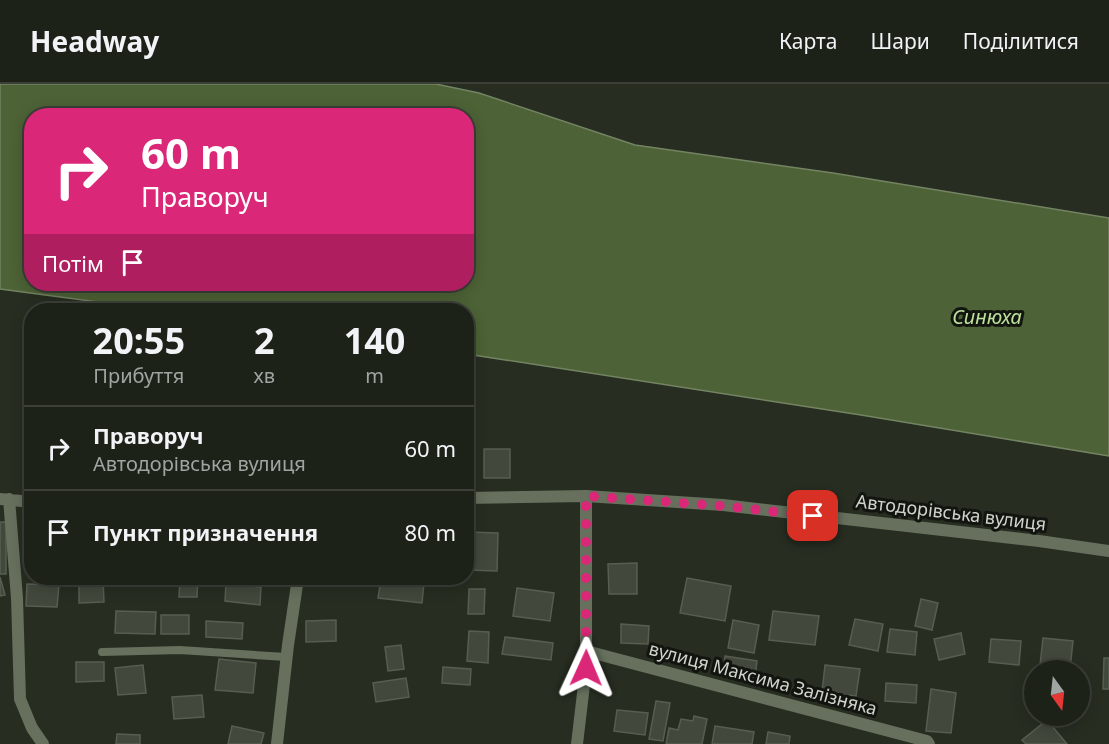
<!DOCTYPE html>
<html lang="uk">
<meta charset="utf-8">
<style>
:root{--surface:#1d2219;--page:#2a2f26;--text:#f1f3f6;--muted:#a0a4a2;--line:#3b3f38}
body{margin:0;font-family:"Noto Sans",sans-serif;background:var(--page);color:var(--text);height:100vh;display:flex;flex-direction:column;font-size:22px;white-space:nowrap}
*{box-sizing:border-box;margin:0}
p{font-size:20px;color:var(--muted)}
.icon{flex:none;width:33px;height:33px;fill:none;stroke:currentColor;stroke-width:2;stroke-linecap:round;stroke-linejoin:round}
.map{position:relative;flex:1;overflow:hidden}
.details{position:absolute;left:24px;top:219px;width:450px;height:282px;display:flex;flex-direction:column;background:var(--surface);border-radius:24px;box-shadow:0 3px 15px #0003,0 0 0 2px var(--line)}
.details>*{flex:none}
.hud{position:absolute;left:24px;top:24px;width:450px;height:183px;border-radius:24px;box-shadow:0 3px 15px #0003,0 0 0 2px var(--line);background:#db2777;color:#fff;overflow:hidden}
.needle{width:39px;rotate:165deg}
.buttons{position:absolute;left:1024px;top:576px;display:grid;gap:12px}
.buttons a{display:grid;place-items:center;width:66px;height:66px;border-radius:50%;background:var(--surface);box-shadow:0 3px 15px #0003,0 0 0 2px var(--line);font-size:30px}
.pin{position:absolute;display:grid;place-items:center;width:51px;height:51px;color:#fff;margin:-26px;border-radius:12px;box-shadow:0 3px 9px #0006}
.me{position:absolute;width:66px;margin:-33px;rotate:1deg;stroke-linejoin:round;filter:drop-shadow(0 0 4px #0008)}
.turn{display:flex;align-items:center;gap:21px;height:126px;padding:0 18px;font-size:27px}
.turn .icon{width:78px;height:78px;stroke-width:2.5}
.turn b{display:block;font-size:42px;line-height:51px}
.then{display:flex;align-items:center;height:57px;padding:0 18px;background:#0003;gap:12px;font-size:22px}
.eta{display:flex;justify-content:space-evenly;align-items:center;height:102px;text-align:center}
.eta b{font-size:36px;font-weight:700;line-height:42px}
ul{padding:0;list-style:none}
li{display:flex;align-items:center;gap:18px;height:84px;padding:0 18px;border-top:2px solid var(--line)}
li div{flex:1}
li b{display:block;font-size:22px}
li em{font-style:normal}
header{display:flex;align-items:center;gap:36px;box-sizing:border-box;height:84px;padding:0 30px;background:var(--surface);border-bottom:2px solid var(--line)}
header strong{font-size:28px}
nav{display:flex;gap:33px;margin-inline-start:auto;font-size:21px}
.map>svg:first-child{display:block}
.water{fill:#4d6236;stroke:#748463;stroke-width:1.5;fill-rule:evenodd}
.building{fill:#42483c;stroke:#575e51;stroke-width:1.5}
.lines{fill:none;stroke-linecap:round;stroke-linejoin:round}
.service{stroke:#66705d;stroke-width:8}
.minor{stroke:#66705d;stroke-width:12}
.route{stroke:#db2777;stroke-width:10;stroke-dasharray:0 18}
.labels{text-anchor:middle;stroke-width:6;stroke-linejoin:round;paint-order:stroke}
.street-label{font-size:18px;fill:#d0d4cc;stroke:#11140f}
.water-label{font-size:20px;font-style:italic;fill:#bde09a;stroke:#11140f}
</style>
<header>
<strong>Headway</strong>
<nav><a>Карта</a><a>Шари</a><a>Поділитися</a></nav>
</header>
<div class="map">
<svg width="1109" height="660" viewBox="0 0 1109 660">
<rect width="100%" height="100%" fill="#272d21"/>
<path class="water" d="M0 0H436L479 9 635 61 833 89 1109 134V372L861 331 467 270 466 226H158L0 205ZM32 32H466V200H32Z"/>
<path class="building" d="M484 365H510V394H484Z
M27 368H32V399H24Z
M0 438H6V490H0Z
M468 448 498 449 497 487 467 486Z
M637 479V510H609L608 480Z
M0 493 5 511 0 512Z
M79 494H103L104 518 79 519Z
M180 494H198L197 513H179Z
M312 494H334V498L312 497Z
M687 494 731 502 725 537 680 529Z
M381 495 424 499 422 519 378 514Z
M27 500 59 501 57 523 26 522Z
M226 500 261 503 260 521 225 517Z
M517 504 554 509 550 537 513 532Z
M469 505H485L484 530H468Z
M921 515 938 519 932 546 915 542Z
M116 527 156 528 155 550 115 549Z
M773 527 819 532 815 561 769 556Z
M161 531H189V550H161Z
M855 535 883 540 878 567 849 561Z
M336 536V557L306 558V537Z
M733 536 759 541 754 569 728 564Z
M206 537 243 539 242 555 206 553Z
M621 540 649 542 648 560 621 559Z
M890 545 917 548 915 571 887 568Z
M469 547 489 548 488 579 467 577Z
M961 549 965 570 939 576 934 555Z
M505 553 553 559 551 576 502 570Z
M1043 554 1073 557 1070 585 1040 581Z
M991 555 1021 557 1019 581 989 578Z
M401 561 404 585 388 587 385 563Z
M725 572 757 577 755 593 723 589Z
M1104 574H1109V605H1103Z
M219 575 256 579 253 609 215 606Z
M76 578H104V597L76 598Z
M143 581 146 609 118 611 115 584Z
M825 581 860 585 856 612 822 608Z
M443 583 471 585 470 601 442 599Z
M406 594 409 613 376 618 373 599Z
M886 599 917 601 916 619 885 617Z
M931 605 956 609 951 649 926 647Z
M202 611 204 633 174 635 172 613Z
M656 617 670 619 663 657 649 655Z
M617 626 648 629 645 651 614 647Z
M694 632 707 635 702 660H666L669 644 678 646 681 635 693 637Z
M1047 636 1067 660H1026L1022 656Z
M232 642 264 649 261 660H228Z
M715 642 754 648 752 660H712Z
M768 648 790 652 789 660H766Z
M117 650 140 651V660H116Z"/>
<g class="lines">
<path class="service" d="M102 568 180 566 286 573"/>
<path class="minor" d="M466 414 586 412 723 421 1039 457 1109 467
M0 415 32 418
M9 415 17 514 20 615 32 644 43 660
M586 567 927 657 929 660
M277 660 288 561 298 494
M577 660 586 584V412"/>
</g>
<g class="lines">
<path class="route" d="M586 584V412L723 422 813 432"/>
</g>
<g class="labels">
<g class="street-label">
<text transform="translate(951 429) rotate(7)" y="6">Автодорівська вулиця</text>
<text transform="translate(763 595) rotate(15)" y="6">вулиця Максима Залізняка</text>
</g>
<g class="water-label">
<text x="987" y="240">Синюха</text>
</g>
</g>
</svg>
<div class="buttons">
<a><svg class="needle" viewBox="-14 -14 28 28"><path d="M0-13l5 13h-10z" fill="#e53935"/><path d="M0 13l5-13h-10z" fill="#a0a4a2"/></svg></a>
</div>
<div class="pin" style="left:813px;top:432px;background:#d93025"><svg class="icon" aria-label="arrive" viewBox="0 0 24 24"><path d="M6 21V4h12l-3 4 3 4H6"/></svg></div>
<svg class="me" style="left:586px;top:584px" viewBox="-20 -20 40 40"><path d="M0-17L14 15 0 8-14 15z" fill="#db2777" stroke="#fff" stroke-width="4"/></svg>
<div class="hud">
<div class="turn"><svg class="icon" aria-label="right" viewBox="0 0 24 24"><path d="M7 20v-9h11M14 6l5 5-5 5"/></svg><div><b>60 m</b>Праворуч</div></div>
<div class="then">Потім<svg class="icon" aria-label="arrive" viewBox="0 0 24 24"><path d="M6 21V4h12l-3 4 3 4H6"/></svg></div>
</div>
<section class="details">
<div class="eta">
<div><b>20:55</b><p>Прибуття</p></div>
<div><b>2</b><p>хв</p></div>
<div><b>140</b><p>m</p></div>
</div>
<ul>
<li><svg class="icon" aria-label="right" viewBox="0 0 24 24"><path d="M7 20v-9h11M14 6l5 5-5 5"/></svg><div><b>Праворуч</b><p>Автодорівська вулиця</p></div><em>60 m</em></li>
<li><svg class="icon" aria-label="arrive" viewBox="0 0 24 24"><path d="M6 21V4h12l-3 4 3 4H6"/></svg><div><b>Пункт призначення</b></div><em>80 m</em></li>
</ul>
</section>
</div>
